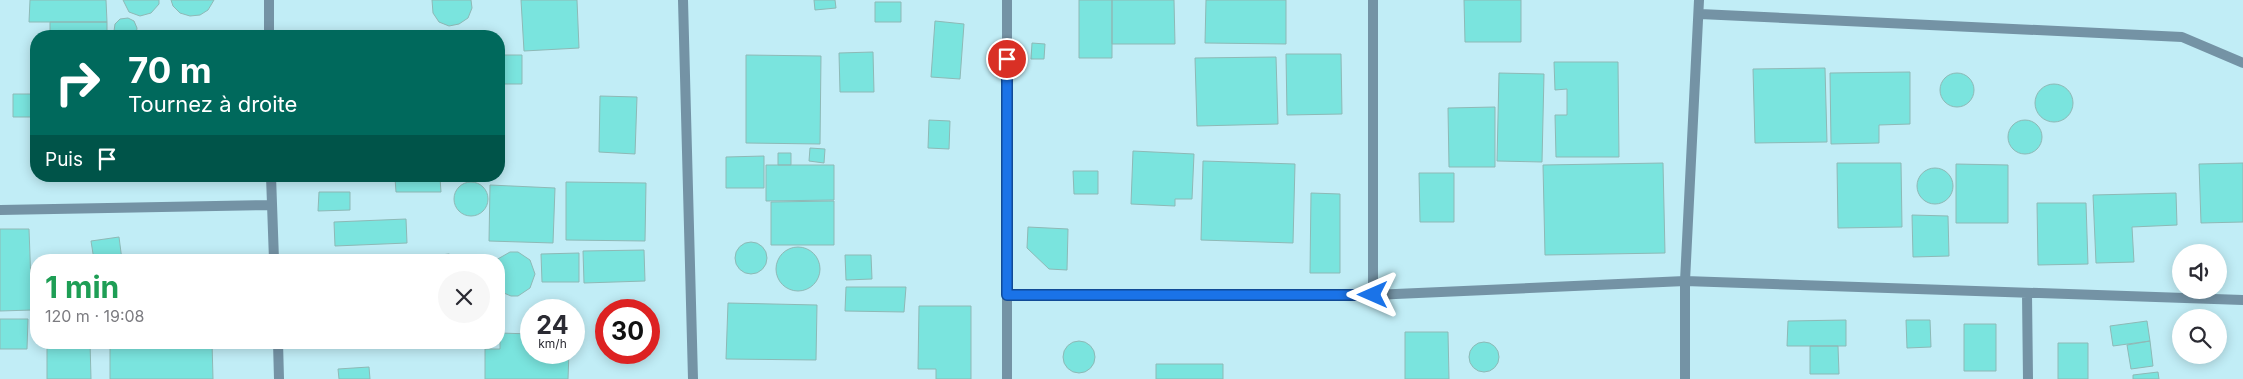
<!DOCTYPE html>
<html lang="fr">
<meta charset="utf-8">
<style>
:root{--surface:#fff;--page:#f7f7f7;--text:#2b2b33;--muted:#7c7c81}
body{margin:0;font-family:Inter,sans-serif;background:var(--page);color:var(--text);height:100vh;display:flex;flex-direction:column;font-size:19px;white-space:nowrap}
*{box-sizing:border-box;margin:0}
p{font-size:16px;color:var(--muted)}
.icon{flex:none;width:28px;height:28px;fill:none;stroke:currentColor;stroke-width:2;stroke-linecap:round;stroke-linejoin:round}
.map{position:relative;flex:1;overflow:hidden}
.details{position:absolute;left:30px;top:254px;width:475px;height:95px;display:flex;flex-direction:column;background:var(--surface);border-radius:20px;box-shadow:0 2px 12px #0003}
.details>*{flex:none}
.hud{position:absolute;left:30px;top:30px;width:475px;height:152px;border-radius:20px;box-shadow:0 2px 12px #0003;background:#00695c;color:#fff;overflow:hidden}
.controls{position:absolute;left:2172px;top:244px;display:grid;gap:10px}
.controls a{display:grid;place-items:center;width:55px;height:55px;border-radius:50%;background:var(--surface);box-shadow:0 2px 12px #0003;font-size:25px}
.speed{position:absolute;left:520px;top:299px;display:flex;gap:10px;font-size:25px;font-weight:700;text-align:center}
.speed>*{display:grid;place-content:center;width:65px;height:65px;border-radius:50%;background:var(--surface);box-shadow:0 2px 12px #0003;line-height:1}
.speed small{font-size:12px;font-weight:400}
.speed .limit{border:8px solid #d22;background:#fff;color:#111}
.pin{position:absolute;display:grid;place-items:center;width:42px;height:42px;color:#fff;margin:-21px;border:2px solid #fff;border-radius:50%;box-shadow:0 1px 5px #0007}
.me{position:absolute;width:55px;margin:-28px;rotate:270deg;stroke-linejoin:round;filter:drop-shadow(0 0 4px #0008)}
.turn{display:flex;align-items:center;gap:18px;height:105px;padding:0 15px;font-size:22px}
.turn .icon{width:65px;height:65px;stroke-width:2.5}
.turn b{display:block;font-size:35px;line-height:42px}
.then{display:flex;align-items:center;height:48px;padding:0 15px;background:#0003;gap:10px;font-size:19px}
.round{display:grid;place-items:center;flex:none;width:52px;height:52px;border-radius:26px;background:var(--page)}
.summary{display:flex;align-items:center;justify-content:space-between;height:85px;padding:0 15px}
h1{font-size:30px;font-weight:700;line-height:38px;color:#1e9e55}
.map>svg:first-child{display:block}
.building{fill:#7ae4de;stroke:#8eb9b6}
.lines{fill:none;stroke-linecap:round;stroke-linejoin:round}
.street{stroke:#7493a5;stroke-width:10}
.route-casing{stroke:#114b97;stroke-width:12}
.route{stroke:#1a73e8;stroke-width:9}
</style>
<div class="map">
<svg width="2243" height="379" viewBox="0 0 2243 379">
<rect width="100%" height="100%" fill="#c1edf6"/>
<path class="building" d="M30 0H106L107 22H29Z
M123 0H159V4L151 13 140 16 129 12Z
M171 0H214L208 10 200 15 190 16 180 13 173 6Z
M432 0H471L472 8 468 18 459 24 449 26 439 22 433 13Z
M521 0H577L579 48 524 51Z
M814 0H835L836 8 815 10Z
M1079 0H1112V58H1079Z
M1112 0H1174L1175 44H1112Z
M1206 0H1286V44L1205 43Z
M1464 0H1521V42H1465Z
M875 2H901V22H875Z
M128 18 134 21 137 28 136 36H116L114 31 115 24 120 19Z
M935 21 964 24 960 79 931 77Z
M50 22H107V36H50Z
M397 32V36H379V33Z
M1032 43 1045 44 1044 59H1031Z
M873 52 874 92H840L839 53Z
M1286 54H1341L1342 114 1287 115Z
M499 55H522V84H499Z
M746 55 821 56 820 144 746 143Z
M1276 57 1278 124 1197 126 1195 58Z
M1554 62H1618L1619 157H1556L1555 115H1567V89L1555 90Z
M1825 68 1827 142 1755 143 1753 69Z
M1910 72V124L1879 125V143L1831 144 1830 73Z
M1499 73 1544 74 1542 162 1497 161Z
M1940 90a17 17 0 1 1 34 0a17 17 0 1 1-34 0Z
M2035 103a19 19 0 1 1 38 0a19 19 0 1 1-38 0Z
M13 94H36V117H13Z
M600 96 637 97 635 154 599 152Z
M1495 107V167H1449L1448 108Z
M929 120 950 121 949 149 928 148Z
M2008 137a17 17 0 1 1 34 0a17 17 0 1 1-34 0Z
M810 148 825 149 824 163 809 161Z
M1133 151 1194 154 1192 199H1175V206L1131 204Z
M778 153H791V165H778Z
M764 156V188H726V157Z
M1203 161 1295 164 1293 243 1201 240Z
M1663 163 1665 253 1545 255 1543 165Z
M1837 163H1901L1902 227 1838 228Z
M2243 163V222L2201 223 2199 164Z
M1956 164 2008 165V223H1956Z
M766 165H834V200L766 201Z
M1917 186a18 18 0 1 1 36 0a18 18 0 1 1-36 0Z
M1073 171H1098V194H1074Z
M1419 173H1454V222H1420Z
M182 176H198L194 179Z
M395 176H445V178H395Z
M395 178H440L441 192H396Z
M454 199a17 17 0 1 1 34 0a17 17 0 1 1-34 0Z
M566 182 646 183 645 241 566 240Z
M490 185 555 188 553 243 489 241Z
M319 192H350V210L318 211Z
M1311 193 1340 194V273H1310Z
M2176 193 2177 225 2132 227 2134 262 2096 263 2093 195Z
M834 201V245H771V202Z
M2037 203H2086L2088 264 2038 265Z
M1912 215 1948 216 1949 256 1913 257Z
M406 219 407 243 335 246 334 222Z
M1028 227 1068 229 1067 270 1049 269 1027 248Z
M0 229H29L32 310 0 311Z
M119 237 122 260H94L91 241Z
M735 258a16 16 0 1 1 32 0a16 16 0 1 1-32 0Z
M776 269a22 22 0 1 1 44 0a22 22 0 1 1-44 0Z
M644 250 645 281 584 283 583 251Z
M510 252H518L530 260 535 274 530 288 518 296H511L499 291V260H496Z
M579 253V282H542L541 254Z
M449 254 458 260H436L441 255Z
M845 255H871L872 279 846 280Z
M846 287H906L904 312 845 311Z
M728 303 817 305 816 360 726 359Z
M919 306H971V379H936V369H918Z
M0 319H28L27 349H0Z
M1846 320V346H1787L1788 321Z
M1906 320H1930L1931 347 1907 348Z
M2147 321 2150 341 2113 346 2110 326Z
M1964 324H1996V371H1964Z
M1405 332H1448L1449 379H1405Z
M500 333 531 334V352H569L568 379H485V349H500Z
M2181 334V355H2204L2200 359 2191 361 2184 358 2178 352 2176 344Z
M1063 357a16 16 0 1 1 32 0a16 16 0 1 1-32 0Z
M2150 341 2153 366 2131 369 2127 345Z
M47 342H90L91 379H47Z
M110 342H212L213 379H110Z
M1469 357a15 15 0 1 1 30 0a15 15 0 1 1-30 0Z
M2058 343H2088V379H2058Z
M1810 346H1838L1839 374H1810Z
M1156 364H1223V379H1156Z
M369 367 370 379H339L338 369Z
M2158 372 2159 379H2133V375Z"/>
<g class="lines">
<path class="street" d="M269 0V36
M683 0 693 379
M1007 0V379
M1700 14 2182 37 2243 63
M271 176 274 260
M0 210 271 205
M2027 294 2028 379
M1007 295H1373L1685 281 2243 300
M1373 295V0
M278 342 279 379
M1685 379V281L1699 0"/>
</g>
<g class="lines">
<g class="route-casing">
<path id="route" d="M1007 59V295H1373"/>
</g>
<use href="#route" class="route"/>
</g>
</svg>
<div class="controls">
<a><svg class="icon" aria-label="sound" viewBox="0 0 24 24"><path d="M4 9h4l5-4v14l-5-4H4zM17 9q2 3 0 6"/></svg></a>
<a><svg class="icon" aria-label="search" viewBox="0 0 24 24"><circle cx="10" cy="10" r="6"/><path d="M15 15l6 6"/></svg></a>
</div>
<div class="speed"><div>24<small>km/h</small></div><div class="limit">30</div></div>
<div class="pin" style="left:1007px;top:59px;background:#d93025"><svg class="icon" aria-label="arrive" viewBox="0 0 24 24"><path d="M6 21V4h12l-3 4 3 4H6"/></svg></div>
<svg class="me" style="left:1373px;top:295px" viewBox="-20 -20 40 40"><path d="M0-17L14 15 0 8-14 15z" fill="#1a73e8" stroke="#fff" stroke-width="4"/></svg>
<div class="hud">
<div class="turn"><svg class="icon" aria-label="right" viewBox="0 0 24 24"><path d="M7 20v-9h11M14 6l5 5-5 5"/></svg><div><b>70 m</b>Tournez à droite</div></div>
<div class="then">Puis<svg class="icon" aria-label="arrive" viewBox="0 0 24 24"><path d="M6 21V4h12l-3 4 3 4H6"/></svg></div>
</div>
<section class="details">
<div class="summary"><div><h1>1 min</h1><p>120 m · 19:08</p></div><a class="round"><svg class="icon" aria-label="close" viewBox="0 0 24 24"><path d="M6 6l12 12M18 6L6 18"/></svg></a></div>
</section>
</div>
